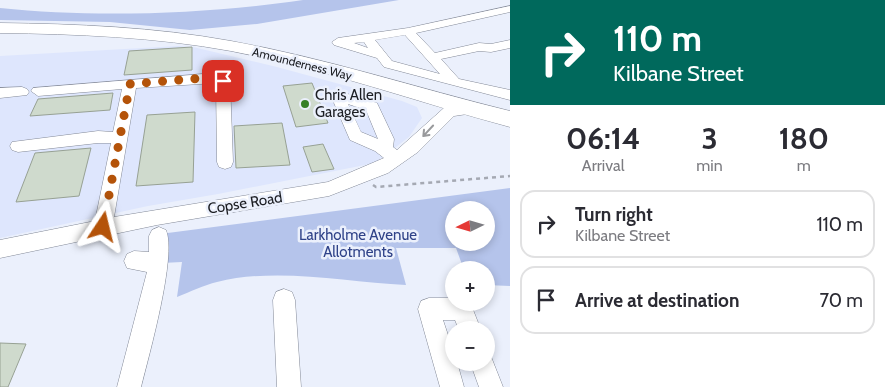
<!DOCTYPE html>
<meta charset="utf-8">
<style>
:root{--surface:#fff;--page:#f7f7f7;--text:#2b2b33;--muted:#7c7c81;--line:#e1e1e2}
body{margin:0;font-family:Cabin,sans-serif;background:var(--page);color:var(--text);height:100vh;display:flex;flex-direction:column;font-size:19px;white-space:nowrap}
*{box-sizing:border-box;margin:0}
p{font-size:16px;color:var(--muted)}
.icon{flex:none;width:28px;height:28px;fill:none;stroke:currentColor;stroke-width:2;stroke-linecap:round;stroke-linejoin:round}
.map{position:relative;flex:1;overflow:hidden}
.drawer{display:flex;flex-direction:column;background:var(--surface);width:375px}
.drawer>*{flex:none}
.guide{background:#00695c;color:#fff;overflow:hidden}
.needle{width:32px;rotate:265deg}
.fabs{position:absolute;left:445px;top:201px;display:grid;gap:10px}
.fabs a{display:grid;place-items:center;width:50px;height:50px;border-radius:50%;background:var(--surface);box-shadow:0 2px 8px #0003;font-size:25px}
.pin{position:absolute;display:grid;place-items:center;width:42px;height:42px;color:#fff;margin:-21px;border-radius:10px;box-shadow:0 2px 8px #0006}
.me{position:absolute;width:55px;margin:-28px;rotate:10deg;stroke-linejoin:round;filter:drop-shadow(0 0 4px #0008)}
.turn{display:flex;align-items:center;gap:18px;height:105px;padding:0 20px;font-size:22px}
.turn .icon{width:65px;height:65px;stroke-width:2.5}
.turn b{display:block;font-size:35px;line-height:42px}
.eta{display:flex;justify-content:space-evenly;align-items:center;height:85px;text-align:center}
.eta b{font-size:30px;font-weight:800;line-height:35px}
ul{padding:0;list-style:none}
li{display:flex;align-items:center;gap:15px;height:68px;margin:0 10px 8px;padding:0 10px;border:2px solid var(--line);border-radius:15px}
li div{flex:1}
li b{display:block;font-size:19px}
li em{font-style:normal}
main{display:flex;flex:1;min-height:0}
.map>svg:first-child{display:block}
.built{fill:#dee6fd}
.green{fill:#b5c4eb;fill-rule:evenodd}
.building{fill:#cfdacd;stroke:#97a194}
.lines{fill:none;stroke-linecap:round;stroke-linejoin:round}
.minor-casing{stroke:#838997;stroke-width:1}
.highway-casing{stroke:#838997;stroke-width:1}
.path{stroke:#a5a9b3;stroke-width:2.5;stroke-dasharray:4 4;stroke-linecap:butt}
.minor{fill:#fff;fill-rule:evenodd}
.highway{fill:#fff;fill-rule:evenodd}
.oneway{stroke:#999a9c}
.route{stroke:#b45309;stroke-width:9;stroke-dasharray:0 16.2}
.poi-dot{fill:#368028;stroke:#ebf0fc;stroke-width:2}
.labels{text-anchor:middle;stroke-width:5;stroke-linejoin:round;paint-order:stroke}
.far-street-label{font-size:12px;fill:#1c1e23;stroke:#ebf0fc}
.poi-label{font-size:15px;fill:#1c1e23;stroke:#ebf0fc;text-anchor:start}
.street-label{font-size:15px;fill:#1c1e23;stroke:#ebf0fc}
.park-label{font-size:15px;fill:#2f4288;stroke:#ebf0fc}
</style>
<main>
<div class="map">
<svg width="510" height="387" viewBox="0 0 510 387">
<rect width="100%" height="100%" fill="#ebf0fc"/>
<path class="built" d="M178 46 193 47 277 67 402 101 417 107 422 118 409 137 375 163 218 194 148 206 0 238V56Z"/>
<path class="green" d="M303 0H399L257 24 190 30 110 22 0 20V8C96 18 207 14 303 0Z
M510 188V286L486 285V270H464L456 248H396L406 285C346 282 277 267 217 282 204 285 190 292 177 297L182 262 162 263 160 234ZM454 210H486V242H454Z"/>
<path class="building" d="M192 47V70L124 75 129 51Z
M312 83 328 123 296 127 283 86Z
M113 93 110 110 30 116 38 99Z
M195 112 193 182 136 186 147 115Z
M282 123 290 165 236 168 234 126Z
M323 144 334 169 312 172 303 147Z
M91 148 79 196 16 202 35 153Z
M0 343 26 344 8 387H0Z"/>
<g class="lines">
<g class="minor-casing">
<path id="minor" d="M510 6V12L416 33 435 53 479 43 491 44 510 40V48L491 52 479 51 441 59 459 79 510 90V100L384 67 377 58 334 45 332 42 338 38 408 28ZM405 35 440 74 392 61 375 40ZM364 42 368 48 354 43Z
M216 73 230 81 233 162 231 167 225 169 219 167 217 162 216 83 136 88 114 217 328 182 384 158 375 151 350 140 331 96 333 93 338 91 377 103 394 139 393 147 397 150 445 107 469 104 476 109 474 113 454 116 418 152 388 173 329 196 157 225 0 258V240L95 221 111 143H98L18 152 12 150 10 146 12 142 98 131 113 132 122 89 38 96 31 91 33 88ZM348 104 366 110 378 139 361 132Z
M22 87 27 89 29 92 27 95 0 98V88Z
M159 227 166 230C177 256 149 355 141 387H117L147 272 127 268 124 261 127 254 134 251 149 252V236L152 230Z
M284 289 292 292 295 300 301 387H277L273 300 276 292Z
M429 298H454V302H470L481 330H459L455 320H443L454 353V362H457L464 387H440L418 309 421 301Z
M486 352 490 354 503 387H479L470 362H486Z"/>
</g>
<g class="highway-casing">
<path id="highway" d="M0 23C77 24 154 27 231 41 325 58 417 88 510 111V127C417 102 326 69 231 51 155 37 77 34 0 33Z"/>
</g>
<path class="path" d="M373 185 376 187 510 176"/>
<use href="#minor" class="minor"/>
<use href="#highway" class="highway"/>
</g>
<defs><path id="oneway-shaft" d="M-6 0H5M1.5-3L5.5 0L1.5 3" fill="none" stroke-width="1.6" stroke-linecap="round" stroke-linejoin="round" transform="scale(1.25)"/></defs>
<use class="oneway" href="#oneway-shaft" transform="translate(428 131) rotate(133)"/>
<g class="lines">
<path class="route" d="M103 227 130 84 216 77 223 81"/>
</g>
<circle class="poi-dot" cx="305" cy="104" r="5"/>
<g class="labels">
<g class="far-street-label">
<text transform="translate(302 64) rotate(14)" y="4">Amounderness Way</text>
</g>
<g class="poi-label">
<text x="315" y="100">Chris Allen<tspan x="315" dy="17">Garages</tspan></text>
</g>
<g class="street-label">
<text transform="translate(245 203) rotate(-9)" y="5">Copse Road</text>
</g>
<g class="park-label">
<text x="358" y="240">Larkholme Avenue<tspan x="358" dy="17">Allotments</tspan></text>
</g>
</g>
</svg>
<div class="fabs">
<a><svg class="needle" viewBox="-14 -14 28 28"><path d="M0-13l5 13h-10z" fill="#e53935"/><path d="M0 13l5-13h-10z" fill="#7c7c81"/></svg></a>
<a>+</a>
<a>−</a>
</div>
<div class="pin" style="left:223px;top:81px;background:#d93025"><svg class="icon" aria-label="arrive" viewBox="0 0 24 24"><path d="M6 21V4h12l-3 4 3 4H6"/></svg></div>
<svg class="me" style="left:103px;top:227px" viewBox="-20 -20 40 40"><path d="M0-17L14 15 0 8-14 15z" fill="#b45309" stroke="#fff" stroke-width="4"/></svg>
</div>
<section class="drawer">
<div class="guide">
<div class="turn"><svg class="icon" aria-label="right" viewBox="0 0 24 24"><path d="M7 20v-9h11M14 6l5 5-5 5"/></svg><div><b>110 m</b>Kilbane Street</div></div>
</div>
<div class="eta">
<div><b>06:14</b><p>Arrival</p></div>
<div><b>3</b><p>min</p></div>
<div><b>180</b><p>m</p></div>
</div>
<ul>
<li><svg class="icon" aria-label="right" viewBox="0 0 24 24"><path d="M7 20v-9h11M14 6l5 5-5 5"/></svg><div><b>Turn right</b><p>Kilbane Street</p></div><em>110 m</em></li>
<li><svg class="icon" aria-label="arrive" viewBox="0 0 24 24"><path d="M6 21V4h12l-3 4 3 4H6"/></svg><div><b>Arrive at destination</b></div><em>70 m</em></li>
</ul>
</section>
</main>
